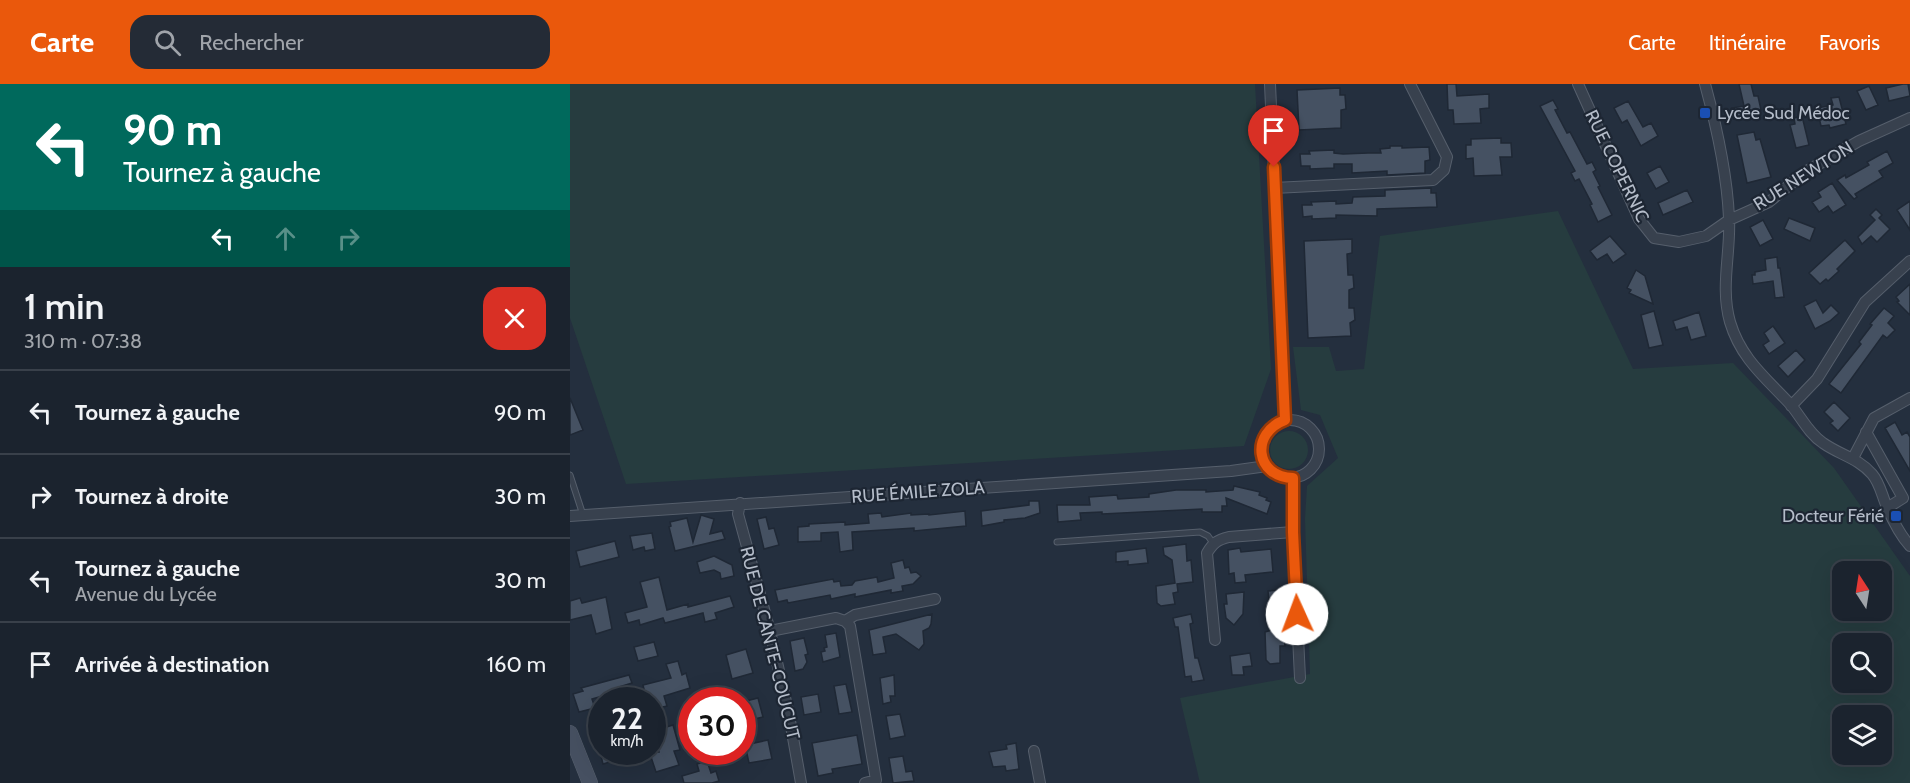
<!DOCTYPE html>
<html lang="fr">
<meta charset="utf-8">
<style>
:root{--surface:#1b232e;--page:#242b36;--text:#f1f3f6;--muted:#a0a4aa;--line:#39404a;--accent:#ea580c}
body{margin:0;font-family:Cabin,sans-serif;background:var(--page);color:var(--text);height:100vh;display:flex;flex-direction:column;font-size:22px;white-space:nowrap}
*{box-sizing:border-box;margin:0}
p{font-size:20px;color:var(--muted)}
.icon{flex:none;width:33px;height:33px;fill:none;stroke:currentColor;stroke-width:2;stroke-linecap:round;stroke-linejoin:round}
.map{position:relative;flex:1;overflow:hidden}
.panel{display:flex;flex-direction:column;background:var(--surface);width:570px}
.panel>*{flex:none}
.banner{background:#00695c;color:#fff;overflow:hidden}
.needle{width:39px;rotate:348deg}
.fabs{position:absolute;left:1262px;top:477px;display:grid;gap:12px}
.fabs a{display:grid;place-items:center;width:60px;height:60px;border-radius:12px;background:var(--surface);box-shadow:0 6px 24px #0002,0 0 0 2px var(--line);font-size:30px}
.speed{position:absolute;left:18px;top:603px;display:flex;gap:12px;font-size:30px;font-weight:700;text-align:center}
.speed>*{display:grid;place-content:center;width:78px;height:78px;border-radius:50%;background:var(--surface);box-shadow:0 6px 24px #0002,0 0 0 2px var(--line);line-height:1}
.speed small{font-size:15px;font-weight:400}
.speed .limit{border:9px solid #d22;background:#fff;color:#111}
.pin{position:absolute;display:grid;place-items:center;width:51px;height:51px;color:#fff;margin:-62px -26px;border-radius:50% 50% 50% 0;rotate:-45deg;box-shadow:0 0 6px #0007}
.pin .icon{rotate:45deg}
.me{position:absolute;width:66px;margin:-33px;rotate:358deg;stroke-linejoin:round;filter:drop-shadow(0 0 4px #0008)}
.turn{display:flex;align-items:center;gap:21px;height:126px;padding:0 24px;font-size:27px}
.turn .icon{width:78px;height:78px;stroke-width:2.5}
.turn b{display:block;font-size:42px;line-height:51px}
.lanes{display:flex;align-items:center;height:57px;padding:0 24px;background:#0003;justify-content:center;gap:30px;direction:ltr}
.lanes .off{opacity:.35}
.round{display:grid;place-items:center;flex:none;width:63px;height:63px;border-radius:18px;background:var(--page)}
.head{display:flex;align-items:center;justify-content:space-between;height:102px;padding:0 24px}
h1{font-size:36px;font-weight:600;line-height:45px}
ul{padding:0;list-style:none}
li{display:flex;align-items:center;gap:18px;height:84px;padding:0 24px;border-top:2px solid var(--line)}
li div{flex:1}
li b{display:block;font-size:22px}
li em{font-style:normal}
header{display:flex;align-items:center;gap:36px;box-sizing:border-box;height:84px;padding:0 30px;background:var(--accent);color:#fff}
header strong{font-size:28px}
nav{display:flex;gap:33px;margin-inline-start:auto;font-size:21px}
.search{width:420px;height:54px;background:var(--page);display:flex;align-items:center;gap:15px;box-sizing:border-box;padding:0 21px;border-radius:18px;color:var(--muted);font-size:22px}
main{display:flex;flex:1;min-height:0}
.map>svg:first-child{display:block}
.green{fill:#263c3f;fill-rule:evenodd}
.building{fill:#455162;stroke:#1f2835;stroke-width:1.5}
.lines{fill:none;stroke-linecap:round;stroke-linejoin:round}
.lane-casing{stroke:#565f6c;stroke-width:7}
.street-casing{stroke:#565f6c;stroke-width:12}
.secondary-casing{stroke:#565f6c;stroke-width:16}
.lane{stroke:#38414e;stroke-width:5}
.street{stroke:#38414e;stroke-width:10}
.secondary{stroke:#465061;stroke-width:15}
.route-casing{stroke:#983908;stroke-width:15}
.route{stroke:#ea580c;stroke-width:10}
.transit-dot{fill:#1a4fb4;stroke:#1d2633;stroke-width:2}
.labels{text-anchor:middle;stroke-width:4.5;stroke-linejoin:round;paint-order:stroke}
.poi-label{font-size:18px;fill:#b4bcc9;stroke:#1d2633;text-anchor:start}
.street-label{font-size:18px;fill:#b4bcc9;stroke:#1d2633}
</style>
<header>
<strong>Carte</strong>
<div class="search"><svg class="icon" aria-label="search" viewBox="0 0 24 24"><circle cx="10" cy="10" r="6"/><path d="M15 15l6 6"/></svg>Rechercher</div>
<nav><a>Carte</a><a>Itinéraire</a><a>Favoris</a></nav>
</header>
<main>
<section class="panel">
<div class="banner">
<div class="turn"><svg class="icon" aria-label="left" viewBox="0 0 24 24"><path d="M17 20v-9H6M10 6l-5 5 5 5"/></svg><div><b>90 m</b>Tournez à gauche</div></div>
<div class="lanes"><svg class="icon" aria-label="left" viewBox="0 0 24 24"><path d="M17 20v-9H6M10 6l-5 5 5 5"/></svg><svg class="icon off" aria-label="ahead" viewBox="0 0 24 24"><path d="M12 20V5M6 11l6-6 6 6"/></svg><svg class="icon off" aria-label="right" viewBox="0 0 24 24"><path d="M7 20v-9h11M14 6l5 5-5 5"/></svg></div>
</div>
<div class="head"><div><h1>1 min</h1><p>310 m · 07:38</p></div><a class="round" style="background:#d93025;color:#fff"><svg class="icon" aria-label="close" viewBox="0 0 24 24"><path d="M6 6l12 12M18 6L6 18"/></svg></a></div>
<ul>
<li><svg class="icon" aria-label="left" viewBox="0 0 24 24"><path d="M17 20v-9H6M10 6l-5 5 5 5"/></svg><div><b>Tournez à gauche</b></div><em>90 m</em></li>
<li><svg class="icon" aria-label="right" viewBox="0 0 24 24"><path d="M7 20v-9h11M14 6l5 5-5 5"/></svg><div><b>Tournez à droite</b></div><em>30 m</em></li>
<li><svg class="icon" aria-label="left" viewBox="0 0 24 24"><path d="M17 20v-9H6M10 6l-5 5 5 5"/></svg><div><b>Tournez à gauche</b><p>Avenue du Lycée</p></div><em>30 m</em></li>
<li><svg class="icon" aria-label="arrive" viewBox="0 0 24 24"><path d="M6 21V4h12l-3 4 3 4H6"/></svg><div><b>Arrivée à destination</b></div><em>160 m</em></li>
</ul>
</section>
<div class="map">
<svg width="1340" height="699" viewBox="0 0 1340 699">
<rect width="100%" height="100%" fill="#242f3e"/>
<path class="green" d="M0 0H685L701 285 674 362 56 400 0 234Z
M988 127 1063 285 1163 279 1264 384 1340 492V699H630L610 614 740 590 735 435 737 402 768 374 750 331 731 326 723 263H759L766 287 794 285 810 152ZM1272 488H1311V526H1272ZM1272 560H1311V598H1272ZM1272 632H1311V670H1272Z
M700 366a19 19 0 1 1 38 0a19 19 0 1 1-38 0Z"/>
<path class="building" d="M877 0H886L887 12 919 10V24L910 25 911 39 884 40 883 26H878Z
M1169 0H1181L1184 12H1188L1191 26 1187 27V30L1164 35 1162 24 1174 22Z
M1333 0H1338L1340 12 1319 17 1316 4Z
M1299 2 1308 21 1296 26 1287 7Z
M770 4V11H775L776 25 771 26V44L729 46 727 6Z
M1269 13 1276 40 1260 44 1259 41 1251 42 1247 24 1263 21 1261 14Z
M983 16 988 25 985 26 997 49 1000 48 1017 80 1022 78 1026 86 1023 88 1030 102 1028 103 1042 131 1028 138 1020 121 1022 120 1009 95 1005 97 1001 89 1005 87 970 22Z
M1058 17 1073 43 1081 39 1088 52 1071 62 1057 36 1052 39 1044 24Z
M1232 32 1239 61 1226 64 1220 41 1225 40 1224 34Z
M1184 48 1186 56 1190 55 1201 93 1177 99 1167 51Z
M931 54V59H941L942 73H930L932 91 904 92 903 74 896 75V61H901V55Z
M820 62H832V64L859 63 860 76 855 77V89L817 91V87L782 89V80H764V84L740 85V82H731L730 70H740L739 67 764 66V69L773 70 798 69H811L810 65 820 64Z
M1317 67 1323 79 1309 87 1313 93 1285 110 1287 113 1284 115 1267 96 1275 91 1276 94 1299 81 1297 78Z
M1090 82 1099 98 1086 105 1077 89Z
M1262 99 1276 121 1263 129 1258 122 1249 128 1242 118 1251 113 1248 108Z
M861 104V109H866L867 123 807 125V132L766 131V134L742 135V132L733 133 732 121H742L741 118 766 117V120L782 119 783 113 815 112V106Z
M1117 106 1123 118 1093 131 1088 119Z
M1340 117V146L1327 126Z
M1306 125 1312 131 1309 134 1320 145 1307 158 1301 152 1292 160 1288 153 1305 136 1300 131Z
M1219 134 1245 144 1240 157 1214 145Z
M1193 136 1203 155 1190 162 1180 143Z
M1040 152 1056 170 1043 179 1037 170 1027 176 1020 167Z
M782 155V169L777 170 778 191H783L784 204 779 206V224H784L785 236 780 239 781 252 738 254 734 157Z
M1275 156 1285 167 1267 185 1269 187 1258 197 1256 195 1250 200 1239 189Z
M1207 173 1208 184H1210L1214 213 1205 214 1203 197 1183 200 1182 191H1185V188L1196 186 1195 175Z
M1066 186 1075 192 1083 220 1059 209 1061 206 1057 204Z
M1340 200V231L1327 218 1329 217 1326 213Z
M1246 216 1253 229 1261 221 1269 229 1260 237 1245 245 1234 222Z
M1314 224 1324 232 1318 239 1325 246 1317 254 1313 251 1271 309 1259 300 1291 260 1289 258 1302 241 1300 240Z
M1084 227 1093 261 1079 264 1071 231Z
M1129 228 1136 252 1121 256 1117 243 1106 246 1103 237Z
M1203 242 1215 259 1199 270 1193 261 1199 257 1194 249Z
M1226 266 1235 276 1218 293 1208 282Z
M0 314 13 346 0 351Z
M1264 318 1280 334 1268 347 1260 339 1263 337 1254 328Z
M1325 338 1332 351 1337 348 1340 353V387L1315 344Z
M664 402 690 408 689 411 697 414 696 416 701 418 697 430 656 414 657 422H652V428H632V425L532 430V428L510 429 511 436 488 438 487 421H520L519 413 547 411 548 415 579 413V410L606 406H636V408L663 406Z
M459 417H469L470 429 455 434 434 436V438L412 442 411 427 459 421Z
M395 427 396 442 344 447V444L282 448 283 466 270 468 268 448 251 449V457L228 458V443L239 442V440L275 438V441L299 439 298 430 311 429 312 433 341 429V431L359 430V431Z
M131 431 144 435 140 450 152 447 155 455 105 467 99 443 101 442 100 438 117 434 123 458Z
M196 433 199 445 204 444 209 461 194 465 187 435Z
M82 449 85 465 75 467 74 463 63 466 60 452Z
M45 457 49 473 10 483 6 467Z
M616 460 617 477 621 476 623 498 607 500 608 508 603 509 605 520 591 522 587 519 586 502 605 499 602 476 594 471 593 463Z
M576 464 578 479 558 481V477L546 478V468Z
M670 464 671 468 701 465 703 488 675 491 676 498 665 499 664 489 659 490 658 466Z
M144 472 162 481 164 492 151 495 150 489 144 486 130 489 127 478Z
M333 476 335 484 339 483 341 489 346 488 351 492 343 500 332 502 333 507 321 509V506L285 513V510L261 515 260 511 218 519 217 516 208 518 205 506 263 495 264 498 270 497 271 502 282 501 285 497 307 493 308 498 324 494 321 479Z
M89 493 97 526 118 520V523L160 512 164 523 145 529 147 535 135 538 133 529 95 539 93 534 70 541 69 536 58 539 55 529 77 523 70 498Z
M709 506 715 562H710V579L700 580 696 576 695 548 702 546 698 507Z
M674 508 673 530 664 541 656 534 654 520H657L656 510Z
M36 513 42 545 26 550 21 531 0 536V517L10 514 12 519Z
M362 530 361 540 359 544 353 547 354 560 349 566 326 550 313 553 316 569 303 571 299 546Z
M621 530 623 539 620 540 625 574H628L634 596 622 598 621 592 615 593 608 543H605L603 534Z
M266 549 270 573 253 578 251 568 255 567 254 564 257 563 255 551Z
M234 554 238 570 235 571 237 578 233 585 225 587 220 557Z
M84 558 88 572 68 577 64 563Z
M176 565 183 589 162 595 156 571Z
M680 569 682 582 673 583 674 591H662L660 572Z
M108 577 112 591 116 589 120 604 94 612 97 622 85 625 81 612 76 614 73 601 101 594 96 580Z
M59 591 62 599 49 603 50 607 22 615 25 624 9 628 3 610 13 607 11 604Z
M324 591 325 612H320L321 618 313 620 310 594Z
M276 600 282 628 269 630 264 602Z
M248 610 251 628 234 631 231 613Z
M188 614 193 633 172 638V618Z
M330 630 335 652 320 655 316 632Z
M103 641 110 666 104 667 109 681 86 688 81 673 66 677 64 671 33 680 30 668H89L83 647Z
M287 651 292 680 262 685 263 689 248 692 242 659Z
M198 656 202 675 179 679 175 661Z
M446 659 449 685 436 687 435 682 423 683 419 668 437 665 436 661Z
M333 672 336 688 342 687 344 697 323 699 319 674Z
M137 677 141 689 146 687 149 697 142 699H114L112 692 129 687 127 680Z"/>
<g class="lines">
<g class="lane-casing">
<path id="lane" d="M0 391 13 431
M487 458 630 448 638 452 643 459"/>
</g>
<g class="street-casing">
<path id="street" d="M700 0 715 336
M1008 0 1069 135 1084 154 1109 158 1136 152 1159 136 1199 118 1235 88 1289 57 1340 34
M1135 0C1147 44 1157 88 1159 134 1161 168 1150 203 1160 238 1171 275 1196 294 1221 321 1231 333 1239 350 1253 359 1270 371 1288 374 1302 390 1310 399 1312 412 1317 423 1323 437 1330 451 1340 462
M704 104 863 96 874 86 877 73 840 0
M1221 322 1247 295 1295 218 1340 177
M691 365a29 29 0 1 1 58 0a29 29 0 1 1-58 0Z
M1296 348 1333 414 1317 424
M1283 374 1304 334 1340 314
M724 394 723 448 730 594
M170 419 168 430 200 547 219 631 231 699
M0 432 661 387 697 382
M275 537 285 531 365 515
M200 547 266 534 275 537 280 542 306 696 295 699
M645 556 637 469C643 459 647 456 659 453L723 448
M464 667 470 699"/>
</g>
<g class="secondary-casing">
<path id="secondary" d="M0 649 20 699"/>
</g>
<use href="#lane" class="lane"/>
<use href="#street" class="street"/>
<use href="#secondary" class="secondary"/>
</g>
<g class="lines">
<g class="route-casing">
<path id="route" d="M704 83 715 336C680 349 685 393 723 394V448L727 530"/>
</g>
<use href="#route" class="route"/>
</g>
<g class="transit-dot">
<rect x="1129" y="23" width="12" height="12" rx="3"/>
<rect x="1320" y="426" width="12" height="12" rx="3"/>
</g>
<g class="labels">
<g class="poi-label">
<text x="1147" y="35">Lycée Sud Médoc</text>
<text x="1314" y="438" text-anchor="end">Docteur Férié</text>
</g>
<g class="street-label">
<text transform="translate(1047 82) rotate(64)" y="6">RUE COPERNIC</text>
<text transform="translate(1233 92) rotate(-32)" y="6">RUE NEWTON</text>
<text transform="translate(348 408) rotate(-4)" y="6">RUE ÉMILE ZOLA</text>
<text transform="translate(200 559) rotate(76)" y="6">RUE DE CANTE-COUCUT</text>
</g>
</g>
</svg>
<div class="fabs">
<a><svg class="needle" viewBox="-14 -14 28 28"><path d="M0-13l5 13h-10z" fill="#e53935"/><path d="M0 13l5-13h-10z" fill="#a0a4aa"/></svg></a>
<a><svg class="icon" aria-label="search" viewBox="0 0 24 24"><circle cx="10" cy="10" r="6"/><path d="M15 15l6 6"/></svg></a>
<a><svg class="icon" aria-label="layers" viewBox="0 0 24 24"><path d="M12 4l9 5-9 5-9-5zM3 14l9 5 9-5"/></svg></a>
</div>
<div class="speed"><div>22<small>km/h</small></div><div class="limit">30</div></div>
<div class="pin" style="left:704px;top:83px;background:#d93025"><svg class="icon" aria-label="arrive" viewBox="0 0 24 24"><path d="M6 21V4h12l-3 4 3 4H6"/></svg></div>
<svg class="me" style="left:727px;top:530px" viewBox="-20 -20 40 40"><circle r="19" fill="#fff"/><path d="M0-13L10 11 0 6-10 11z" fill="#ea580c"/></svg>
</div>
</main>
